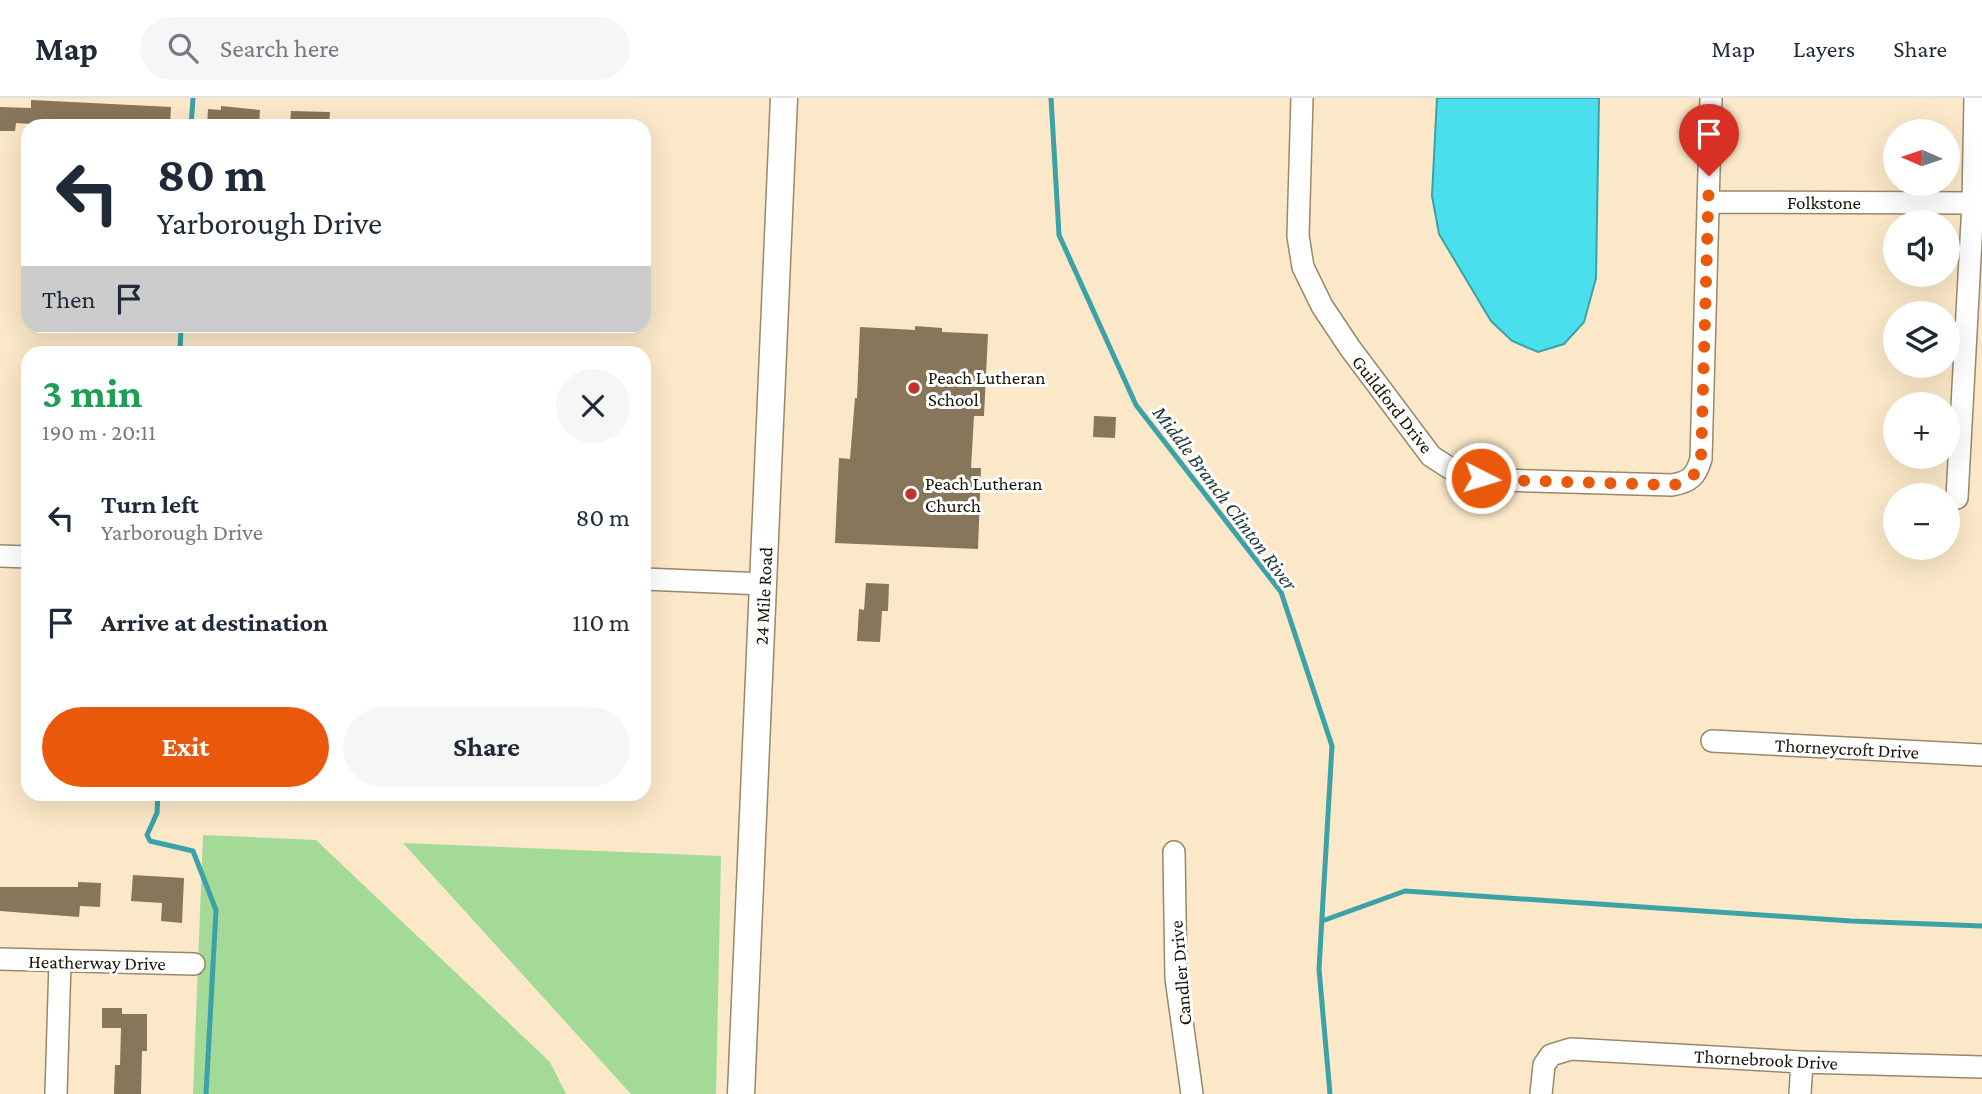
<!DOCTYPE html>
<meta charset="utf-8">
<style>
:root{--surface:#fff;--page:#f6f6f7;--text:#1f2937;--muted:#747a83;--line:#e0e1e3;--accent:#ea580c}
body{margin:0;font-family:"Crimson Pro",serif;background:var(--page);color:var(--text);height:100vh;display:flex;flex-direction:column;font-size:26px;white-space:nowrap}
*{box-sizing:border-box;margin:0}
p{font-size:23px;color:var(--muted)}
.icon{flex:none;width:38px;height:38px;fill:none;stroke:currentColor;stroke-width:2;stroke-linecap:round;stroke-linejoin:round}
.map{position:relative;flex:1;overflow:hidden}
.side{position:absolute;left:21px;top:248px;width:630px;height:455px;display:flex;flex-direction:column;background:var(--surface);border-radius:21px;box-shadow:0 7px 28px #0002}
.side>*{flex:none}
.guide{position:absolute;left:21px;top:21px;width:630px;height:214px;border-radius:21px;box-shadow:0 7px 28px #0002;background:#fff;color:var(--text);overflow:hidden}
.needle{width:46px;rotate:273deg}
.tools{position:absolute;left:1883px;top:21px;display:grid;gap:14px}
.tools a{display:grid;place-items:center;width:77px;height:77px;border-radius:50%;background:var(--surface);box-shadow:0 7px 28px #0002;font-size:35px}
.pin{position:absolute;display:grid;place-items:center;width:60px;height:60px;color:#fff;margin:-72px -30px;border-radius:50% 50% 50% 0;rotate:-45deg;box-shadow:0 0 7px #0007}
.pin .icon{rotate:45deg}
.me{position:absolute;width:77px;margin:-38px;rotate:95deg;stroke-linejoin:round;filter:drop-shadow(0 0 5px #0008)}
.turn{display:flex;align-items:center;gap:24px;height:147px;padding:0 21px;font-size:32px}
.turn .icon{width:91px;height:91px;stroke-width:2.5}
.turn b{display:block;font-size:49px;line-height:60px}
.then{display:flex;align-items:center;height:66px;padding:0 21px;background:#0003;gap:14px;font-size:26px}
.round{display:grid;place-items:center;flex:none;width:74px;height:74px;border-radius:37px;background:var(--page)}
.overview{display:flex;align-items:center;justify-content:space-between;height:119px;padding:0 21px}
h1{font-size:42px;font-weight:700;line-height:52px;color:#1e9e55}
.primary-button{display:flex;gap:14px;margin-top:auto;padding:14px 21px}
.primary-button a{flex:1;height:80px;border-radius:42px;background:var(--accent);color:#fff;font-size:28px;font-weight:700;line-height:80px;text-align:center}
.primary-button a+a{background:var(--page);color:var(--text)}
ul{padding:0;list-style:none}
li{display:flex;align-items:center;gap:21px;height:105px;padding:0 21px}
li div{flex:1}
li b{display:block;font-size:26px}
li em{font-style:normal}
header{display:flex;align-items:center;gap:42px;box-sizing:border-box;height:98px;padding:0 35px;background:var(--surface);border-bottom:2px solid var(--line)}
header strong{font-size:33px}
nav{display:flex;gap:38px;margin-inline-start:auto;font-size:24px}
.search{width:490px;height:63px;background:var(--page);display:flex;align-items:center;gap:18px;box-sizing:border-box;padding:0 24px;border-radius:38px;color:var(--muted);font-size:26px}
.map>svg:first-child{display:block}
.green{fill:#a3da97}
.water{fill:#49dfec;stroke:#3ba2a7;stroke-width:2}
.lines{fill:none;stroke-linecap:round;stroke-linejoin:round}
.stream{stroke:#3ba2a7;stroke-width:5}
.building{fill:#877659}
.minor-casing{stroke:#99886a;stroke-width:24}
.tertiary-casing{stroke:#99886a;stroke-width:29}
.minor{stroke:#fff;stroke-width:21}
.tertiary{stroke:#fff;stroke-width:26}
.route{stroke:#ea580c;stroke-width:12;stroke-dasharray:0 21.6}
.poi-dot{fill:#c2342e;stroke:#fff;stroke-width:2.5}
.labels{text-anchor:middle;stroke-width:6;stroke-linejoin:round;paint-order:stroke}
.street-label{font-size:19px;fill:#191307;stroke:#fff}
.poi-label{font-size:19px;fill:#191307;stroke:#fff;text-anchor:start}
.water-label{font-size:21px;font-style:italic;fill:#1e3739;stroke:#fff}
</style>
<header>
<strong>Map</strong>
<div class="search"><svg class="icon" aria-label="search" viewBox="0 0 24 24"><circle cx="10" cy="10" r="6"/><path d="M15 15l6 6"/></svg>Search here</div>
<nav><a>Map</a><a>Layers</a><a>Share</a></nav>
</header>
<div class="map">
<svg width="1982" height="996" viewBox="0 0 1982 996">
<rect width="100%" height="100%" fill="#fbe8c8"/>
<path class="green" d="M203 737 316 742 550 964 566 996H193Z
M403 745 721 758 716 996H631Z"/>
<path class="water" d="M1437 0H1599L1596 180 1584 224 1564 246 1538 254 1512 243 1491 223 1439 136 1432 98Z"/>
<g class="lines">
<path class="stream" d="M1051 0 1059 137 1136 307 1281 494 1332 648 1319 871 1330 996
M191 28 193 0
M180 256 181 228
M158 696 157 715 147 737 150 743 193 753 216 812 206 996
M1322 823 1405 793 1851 823 1982 828"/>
</g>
<path class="building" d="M31 2 171 9 170 28H113L63 24V28L16 25 15 33H0V9L31 10Z
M221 8 260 12 259 28H207L208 11 221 12Z
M291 13 330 14 329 28H290Z
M915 228 942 230V234L988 236 984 318H974L971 370H981L978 451 835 445 839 360 850 361 855 300H857L860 229 915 232Z
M1094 318 1116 319 1115 340 1093 339Z
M866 485 889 486 888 513H882L880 544 857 543 859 511 864 512Z
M133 777 184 780 182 825 161 823 162 805 131 803Z
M78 784 101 785 100 809 80 808 79 819 0 813V789H78Z
M102 910H122V916H147V953H142L141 996H114L115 967H120L121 930H102Z"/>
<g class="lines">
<g class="minor-casing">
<path id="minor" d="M1302 0 1298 138 1303 169 1322 208 1350 250 1431 358 1448 369 1462 375 1501 382 1672 387C1690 384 1696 378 1701 361L1711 0
M1709 104 1982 105
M1957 400 1973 105 1975 0
M0 458 28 459
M644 481 764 486
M1712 643 1982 657
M1174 754 1176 880 1192 996
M0 861 194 866
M56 996 60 864
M1541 996 1544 967 1551 957 1571 951 1802 964 1982 969
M1800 996 1802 964"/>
</g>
<g class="tertiary-casing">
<path id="tertiary" d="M741 996 784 0"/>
</g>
<use href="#minor" class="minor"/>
<use href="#tertiary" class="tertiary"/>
</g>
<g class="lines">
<path class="route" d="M1481 380 1501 382 1672 387C1690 384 1696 378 1701 361L1709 78"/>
</g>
<g class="poi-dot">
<circle cx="914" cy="290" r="7"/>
<circle cx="911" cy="396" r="7"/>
</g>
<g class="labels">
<g class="street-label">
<text x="1824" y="111">Folkstone</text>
<text transform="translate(1393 306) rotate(52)" y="7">Guildford Drive</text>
<text transform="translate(763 498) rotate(-87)" y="7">24 Mile Road</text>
<text transform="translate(1847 650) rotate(3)" y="7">Thorneycroft Drive</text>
<text transform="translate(97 864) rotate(1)" y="7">Heatherway Drive</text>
<text transform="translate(1180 875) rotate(-95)" y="7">Candler Drive</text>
<text transform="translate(1766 961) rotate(3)" y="7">Thornebrook Drive</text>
</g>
<g class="poi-label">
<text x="928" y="286">Peach Lutheran<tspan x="928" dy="22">School</tspan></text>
<text x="925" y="392">Peach Lutheran<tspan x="925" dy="22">Church</tspan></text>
</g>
<g class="water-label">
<text transform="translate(1225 400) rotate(53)" y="7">Middle Branch Clinton River</text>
</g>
</g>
</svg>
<div class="tools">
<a><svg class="needle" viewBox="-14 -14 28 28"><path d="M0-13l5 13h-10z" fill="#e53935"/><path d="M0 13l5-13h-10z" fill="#747a83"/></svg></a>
<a><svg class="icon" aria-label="sound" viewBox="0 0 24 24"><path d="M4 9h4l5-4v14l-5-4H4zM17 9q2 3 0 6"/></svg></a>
<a><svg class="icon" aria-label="layers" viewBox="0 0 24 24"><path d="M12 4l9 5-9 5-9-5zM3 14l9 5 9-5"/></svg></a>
<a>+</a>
<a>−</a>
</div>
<div class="pin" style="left:1709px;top:78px;background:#d93025"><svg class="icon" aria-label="arrive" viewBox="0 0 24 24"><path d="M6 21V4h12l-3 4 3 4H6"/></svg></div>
<svg class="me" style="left:1481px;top:380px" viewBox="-20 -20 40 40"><circle r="17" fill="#ea580c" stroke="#fff" stroke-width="3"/><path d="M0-11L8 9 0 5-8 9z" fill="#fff"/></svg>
<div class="guide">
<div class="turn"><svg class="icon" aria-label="left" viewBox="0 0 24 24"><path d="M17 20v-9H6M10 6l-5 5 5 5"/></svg><div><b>80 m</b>Yarborough Drive</div></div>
<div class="then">Then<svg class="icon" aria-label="arrive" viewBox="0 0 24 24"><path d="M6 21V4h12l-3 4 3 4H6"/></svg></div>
</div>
<section class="side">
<div class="overview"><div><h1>3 min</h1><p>190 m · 20:11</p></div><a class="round"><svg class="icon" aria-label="close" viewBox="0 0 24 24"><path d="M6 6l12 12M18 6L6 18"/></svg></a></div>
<ul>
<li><svg class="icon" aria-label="left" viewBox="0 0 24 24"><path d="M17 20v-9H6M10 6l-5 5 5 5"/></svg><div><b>Turn left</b><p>Yarborough Drive</p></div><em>80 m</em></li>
<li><svg class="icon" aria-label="arrive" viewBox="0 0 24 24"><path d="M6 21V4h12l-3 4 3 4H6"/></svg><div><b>Arrive at destination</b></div><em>110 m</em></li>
</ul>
<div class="primary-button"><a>Exit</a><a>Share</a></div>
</section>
</div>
